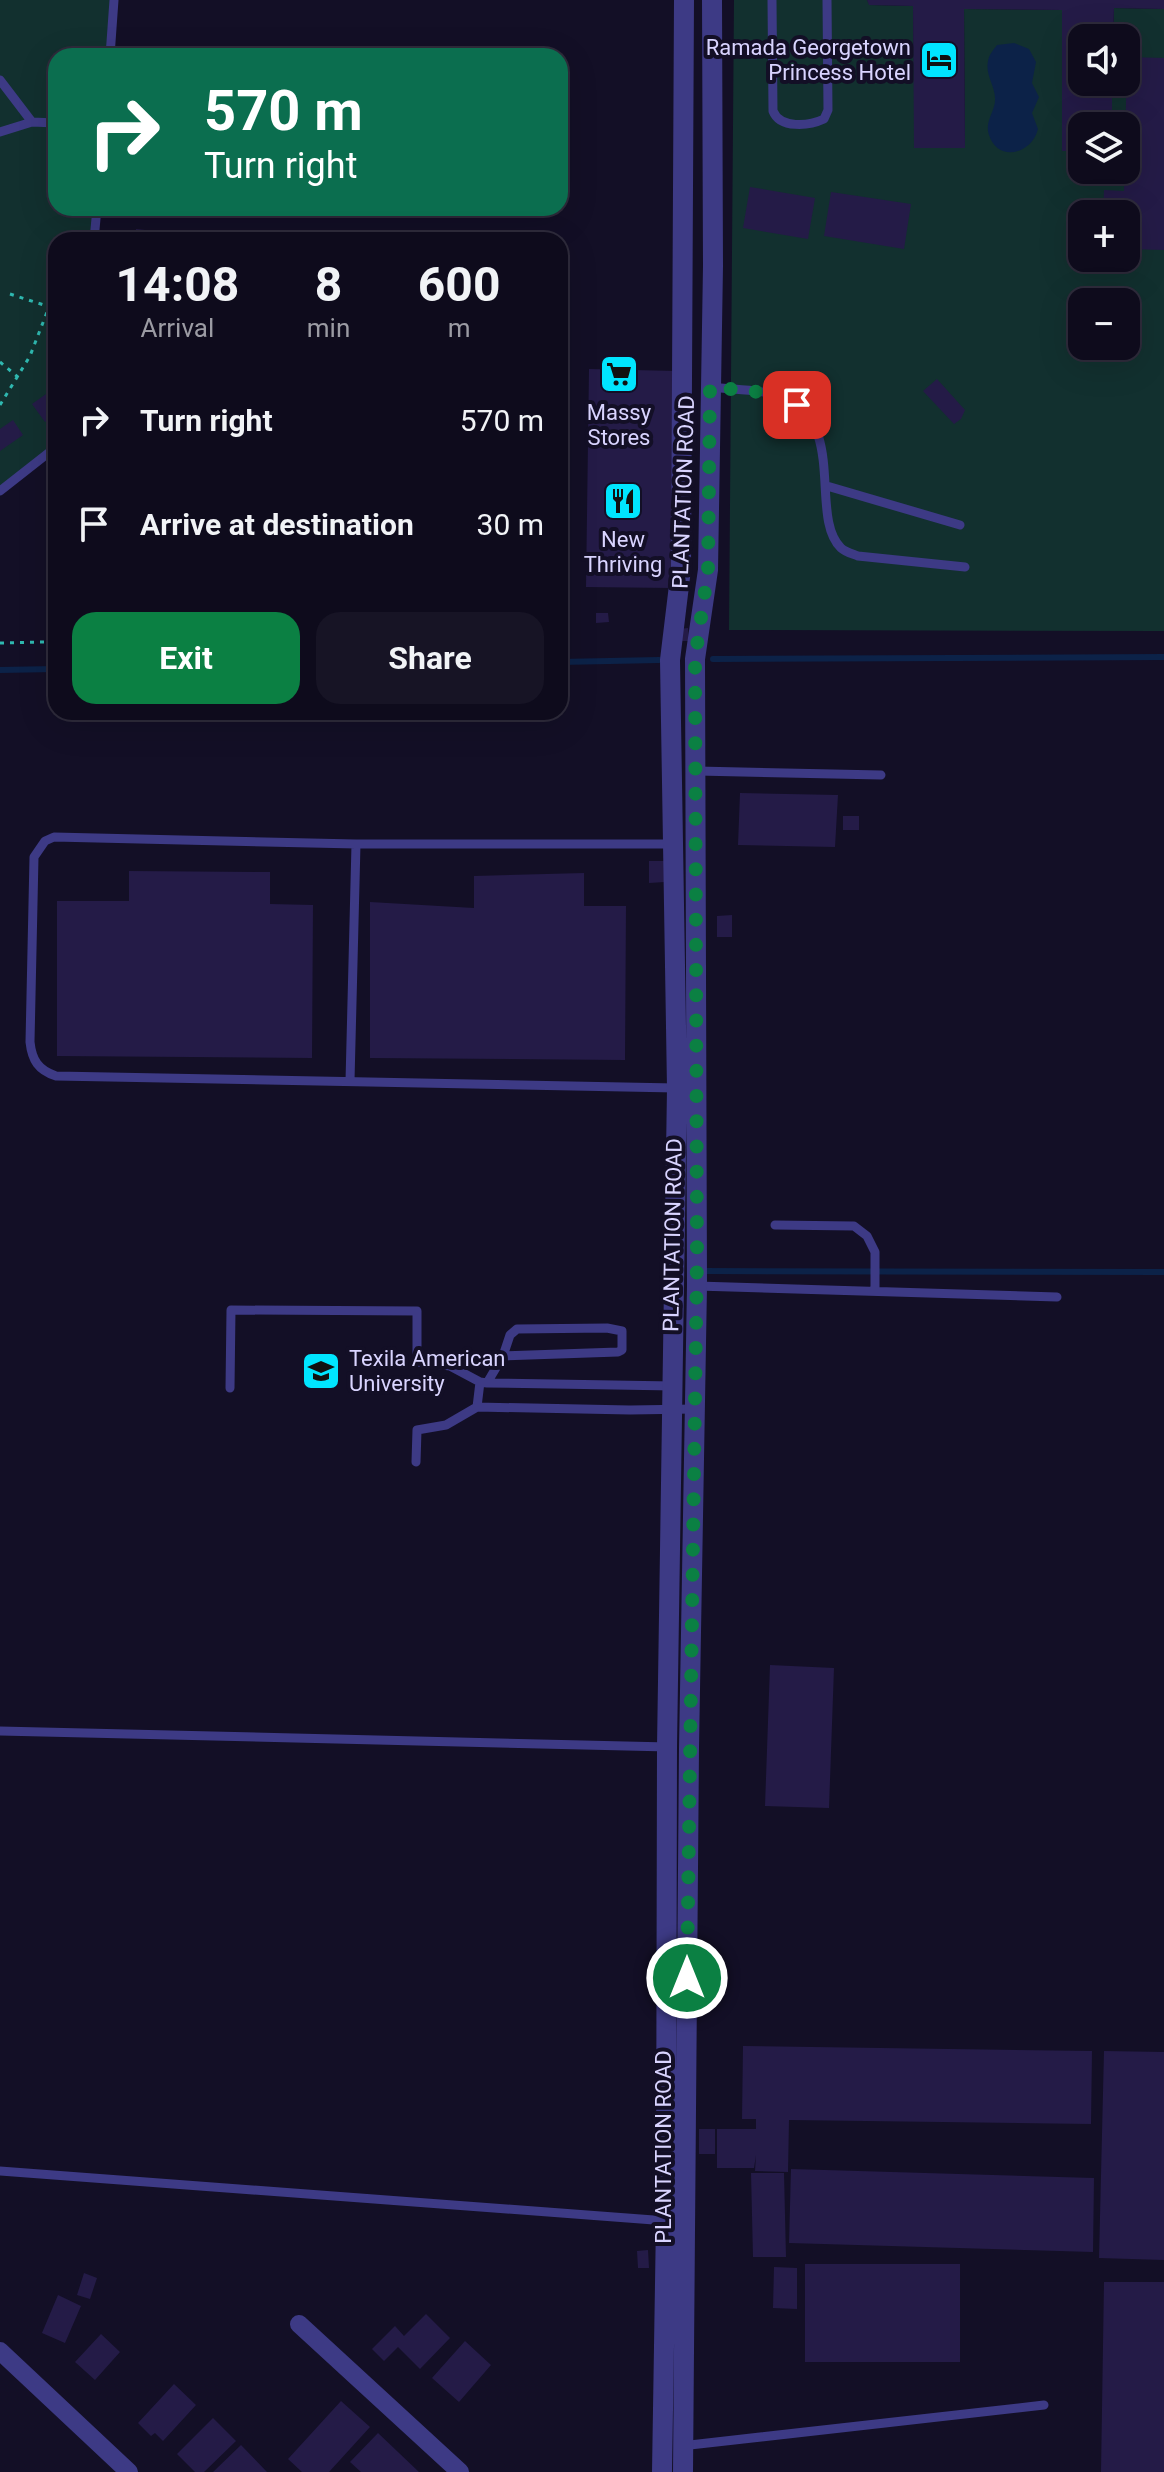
<!DOCTYPE html>
<meta charset="utf-8">
<style>
:root{--surface:#0e0b1c;--page:#171425;--text:#f1f3f6;--muted:#9b9ba3;--line:#2e2b3b;--accent:#0b8043}
body{margin:0;font-family:Roboto,sans-serif;background:var(--page);color:var(--text);height:100vh;display:flex;flex-direction:column;font-size:30px;white-space:nowrap}
*{box-sizing:border-box;margin:0}
p{font-size:26px;color:var(--muted)}
.icon{flex:none;width:44px;height:44px;fill:none;stroke:currentColor;stroke-width:2;stroke-linecap:round;stroke-linejoin:round}
.map{position:relative;flex:1;overflow:hidden}
.drawer{position:absolute;left:48px;top:232px;width:520px;height:488px;display:flex;flex-direction:column;background:var(--surface);border-radius:24px;box-shadow:0 8px 32px #0002,0 0 0 2px var(--line)}
.drawer>*{flex:none}
.hud{position:absolute;left:48px;top:48px;width:520px;height:168px;border-radius:24px;box-shadow:0 8px 32px #0002,0 0 0 2px var(--line);background:#0b6e4f;color:#fff;overflow:hidden}
.controls{position:absolute;left:1068px;top:24px;display:grid;gap:16px}
.controls a{display:grid;place-items:center;width:72px;height:72px;border-radius:16px;background:var(--surface);box-shadow:0 8px 32px #0002,0 0 0 2px var(--line);font-size:40px}
.pin{position:absolute;display:grid;place-items:center;width:68px;height:68px;color:#fff;margin:-34px;border-radius:16px;box-shadow:0 4px 12px #0006}
.me{position:absolute;width:88px;margin:-44px;rotate:0deg;stroke-linejoin:round;filter:drop-shadow(0 0 6px #0008)}
.turn{display:flex;align-items:center;gap:28px;height:168px;padding:0 24px;font-size:36px}
.turn .icon{width:104px;height:104px;stroke-width:2.5}
.turn b{display:block;font-size:56px;line-height:68px}
.eta{display:flex;justify-content:space-evenly;align-items:center;height:136px;text-align:center}
.eta b{font-size:48px;font-weight:700;line-height:56px}
.cta{display:flex;gap:16px;margin-top:auto;padding:16px 24px}
.cta a{flex:1;height:92px;border-radius:24px;background:var(--accent);color:#fff;font-size:32px;font-weight:700;line-height:92px;text-align:center}
.cta a+a{background:var(--page);color:var(--text)}
ul{padding:0;list-style:none}
li{display:flex;align-items:center;gap:24px;height:104px;padding:0 24px}
li div{flex:1}
li b{display:block;font-size:30px}
li em{font-style:normal}
.map>svg:first-child{display:block}
.green{fill:#12302f;fill-rule:evenodd}
.water{fill:#0c2248}
.lines{fill:none;stroke-linecap:round;stroke-linejoin:round}
.stream{stroke:#0c2248;stroke-width:6}
.building{fill:#241b47}
.path{stroke:#2fb8b0;stroke-width:3;stroke-dasharray:4 6;stroke-linecap:butt}
.service{stroke:#3d3a85;stroke-width:9}
.minor{stroke:#3d3a85;stroke-width:18}
.tertiary{stroke:#3d3a85;stroke-width:20}
.route{stroke:#0b8043;stroke-width:14;stroke-dasharray:0 25.2}
.labels{text-anchor:middle;stroke-width:8;stroke-linejoin:round;paint-order:stroke}
.poi-label{font-size:22px;fill:#d9d4ff;stroke:#130f26}
.street-label{font-size:22px;fill:#d9d4ff;stroke:#130f26}
</style>
<div class="map">
<svg width="1164" height="2472" viewBox="0 0 1164 2472">
<rect width="100%" height="100%" fill="#130f26"/>
<path class="green" d="M0 0H114L110 56H56V208H97L94 240H56V447L0 491Z
M734 0H867L870 5 913 6 915 148H965L964 9 1062 10V150L1082 151V170H1126V126H1112V82H1126V38H1113L1114 8 1164 9V631L729 630ZM1082 214H1126V258H1082ZM1082 302H1126V346H1082Z"/>
<path class="water" d="M1014 43 1029 49 1036 62 1032 83 1039 97 1032 113 1038 129C1032 154 998 163 989 135 984 121 996 111 995 98 995 86 985 75 988 61 989 55 993 50 997 45Z"/>
<g class="lines">
<path class="stream" d="M713 659 1164 657
M560 662 659 660
M0 670 56 669
M704 1271 1164 1272"/>
</g>
<path class="building" d="M867 0H1164V9L1114 8 1113 38H1082V82H1112V126H1082V151H1062V10L964 9 965 148H914L913 6 869 5Z
M1127 57 1164 58V250L1126 249V214H1103L1104 190 1124 191Z
M750 187 815 198 808 239 743 228Z
M831 192 911 204 904 249 824 236Z
M136 229 210 237V240H135Z
M589 369 676 371 673 588 586 587Z
M937 379 965 410 961 419 954 424 923 391Z
M56 387V414L45 422 32 404Z
M13 420 23 435 0 451V429Z
M596 613H608L609 622 596 623Z
M688 628 689 641H680L679 629Z
M740 793 838 795 835 847 738 845Z
M843 816H859V830H843Z
M649 861H664L665 882 649 883Z
M129 871 270 872V904L313 905 312 1058 57 1056V901H129Z
M584 873V906H626L625 1060 370 1058V902L474 908V876Z
M732 915V937H717V916Z
M770 1665 834 1668 829 1808 765 1806Z
M743 2046 1092 2051 1091 2124 789 2120 788 2172 755 2171 756 2155 754 2168H717V2129H756V2119H742Z
M1104 2051 1164 2052V2260L1099 2258Z
M699 2129H715V2154H699Z
M791 2169 1094 2178 1093 2252 789 2243Z
M751 2173H784L786 2257H753Z
M648 2250 649 2268H638L637 2251Z
M805 2264H960V2362H805Z
M774 2267 797 2268V2309L773 2308Z
M84 2273 97 2278 90 2299 77 2295Z
M1104 2282H1164V2472H1101Z
M58 2295 81 2306 65 2343 42 2333Z
M426 2314 450 2338 420 2369 398 2347 384 2361 372 2349 395 2326 404 2336Z
M101 2334 120 2352 95 2380 75 2362Z
M465 2341 491 2365 459 2402 432 2378Z
M174 2384 196 2405 163 2441 155 2433 151 2436 138 2423Z
M341 2401 370 2427 329 2472H302L288 2459Z
M213 2418 236 2441 204 2472H195L177 2454Z
M378 2433 419 2472H361L350 2462Z
M241 2445 267 2472H213Z"/>
<g class="lines">
<path class="path" d="M10 294 56 309
M0 362 19 378
M0 405 30 356 49 307
M0 643 45 642"/>
<path class="service" d="M772 0 773 111C780 129 809 126 824 119L828 110 827 0
M110 56 114 0
M0 80 32 122
M0 132 32 122 56 123
M94 240 97 208
M712 387C735 390 763 389 785 398 847 425 809 517 841 548 845 552 853 554 858 556L965 567
M827 486 960 525
M0 491 56 447
M697 771 881 775
M673 844H356L54 837 45 841 34 857 30 1042C32 1060 38 1070 56 1076L676 1088
M350 1081 356 844
M775 1225 854 1226 867 1236 875 1252V1290
M697 1286 1057 1297
M487 1383 503 1356 510 1335 517 1329 607 1328 622 1331V1350L618 1352 503 1356
M230 1388 231 1310 417 1311V1362L450 1366 480 1382 487 1383 674 1386
M477 1407 480 1382
M416 1462 417 1430 446 1425 477 1407 630 1410 694 1409
M0 1731 669 1747
M0 2171 667 2221
M681 2446 1044 2405"/>
<path class="minor" d="M299 2324 460 2472
M0 2351 129 2472"/>
<path class="tertiary" d="M662 2472 666 2221 667 1747 677 1088 670 660 681 569 684 0
M683 2472 689 1748 697 1286 695 659 708 570 713 266 712 0"/>
</g>
<g class="lines">
<path class="route" d="M687 1978 697 1257 695 659 708 570 710 387 769 393 797 405"/>
</g>
<defs>
<g id="hotel-square" transform="scale(2)"><rect x="-9" y="-9" width="18" height="18" rx="4" fill="#00e5ff" stroke="#130f26"/><path d="M-6-4.5h1.5V1H6V5H4.5V3h-9V5H-6ZM-4 0a1.8 1.8 0 1 1 3.6 0ZM.5 0V-2.5h3Q6-2.5 6 0Z" fill="#111"/></g>
<g id="supermarket-square" transform="scale(2)"><rect x="-9" y="-9" width="18" height="18" rx="4" fill="#00e5ff" stroke="#130f26"/><path d="M-6-5.5h2.5l.6 2H6L4.5 2H-2.5L-4.4-4H-6ZM-1.5 3.2a1.3 1.3 0 1 0 .1 0ZM3 3.2a1.3 1.3 0 1 0 .1 0Z" fill="#111"/></g>
<g id="restaurant-square" transform="scale(2)"><rect x="-9" y="-9" width="18" height="18" rx="4" fill="#00e5ff" stroke="#130f26"/><path d="M-5-6h1v4h1v-4h1v4h1v-4h1v5L-1.5 .5V6h-2V.5L-5-1ZM5-6V6H3V1.5H1.5Q1.5-4 5-6Z" fill="#111"/></g>
<g id="university-square" transform="scale(2)"><rect x="-9" y="-9" width="18" height="18" rx="4" fill="#00e5ff" stroke="#130f26"/><path d="M0-5L7-2L0 1L-7-2ZM-4 1L0 2.5L4 1V4Q0 6-4 4Z" fill="#111"/></g>
</defs>
<g fill-rule="evenodd">
<use href="#hotel-square" x="939" y="60"/>
<use href="#supermarket-square" x="619" y="374"/>
<use href="#restaurant-square" x="623" y="501"/>
<use href="#university-square" x="321" y="1371"/>
</g>
<g class="labels">
<g class="poi-label">
<text x="911" y="55" text-anchor="end">Ramada Georgetown<tspan x="911" dy="25">Princess Hotel</tspan></text>
<text x="619" y="420">Massy<tspan x="619" dy="25">Stores</tspan></text>
<text x="623" y="547">New<tspan x="623" dy="25">Thriving</tspan></text>
<text x="349" y="1366" text-anchor="start">Texila American<tspan x="349" dy="25">University</tspan></text>
</g>
<g class="street-label">
<text transform="translate(683 492) rotate(-88)" y="8">PLANTATION ROAD</text>
<text transform="translate(672 1235) rotate(-89)" y="8">PLANTATION ROAD</text>
<text transform="translate(663 2147) rotate(-90)" y="8">PLANTATION ROAD</text>
</g>
</g>
</svg>
<div class="controls">
<a><svg class="icon" aria-label="sound" viewBox="0 0 24 24"><path d="M4 9h4l5-4v14l-5-4H4zM17 9q2 3 0 6"/></svg></a>
<a><svg class="icon" aria-label="layers" viewBox="0 0 24 24"><path d="M12 4l9 5-9 5-9-5zM3 14l9 5 9-5"/></svg></a>
<a>+</a>
<a>−</a>
</div>
<div class="pin" style="left:797px;top:405px;background:#d93025"><svg class="icon" aria-label="arrive" viewBox="0 0 24 24"><path d="M6 21V4h12l-3 4 3 4H6"/></svg></div>
<svg class="me" style="left:687px;top:1978px" viewBox="-20 -20 40 40"><circle r="17" fill="#0b8043" stroke="#fff" stroke-width="3"/><path d="M0-11L8 9 0 5-8 9z" fill="#fff"/></svg>
<div class="hud">
<div class="turn"><svg class="icon" aria-label="right" viewBox="0 0 24 24"><path d="M7 20v-9h11M14 6l5 5-5 5"/></svg><div><b>570 m</b>Turn right</div></div>
</div>
<section class="drawer">
<div class="eta">
<div><b>14:08</b><p>Arrival</p></div>
<div><b>8</b><p>min</p></div>
<div><b>600</b><p>m</p></div>
</div>
<ul>
<li><svg class="icon" aria-label="right" viewBox="0 0 24 24"><path d="M7 20v-9h11M14 6l5 5-5 5"/></svg><div><b>Turn right</b></div><em>570 m</em></li>
<li><svg class="icon" aria-label="arrive" viewBox="0 0 24 24"><path d="M6 21V4h12l-3 4 3 4H6"/></svg><div><b>Arrive at destination</b></div><em>30 m</em></li>
</ul>
<div class="cta"><a>Exit</a><a>Share</a></div>
</section>
</div>
